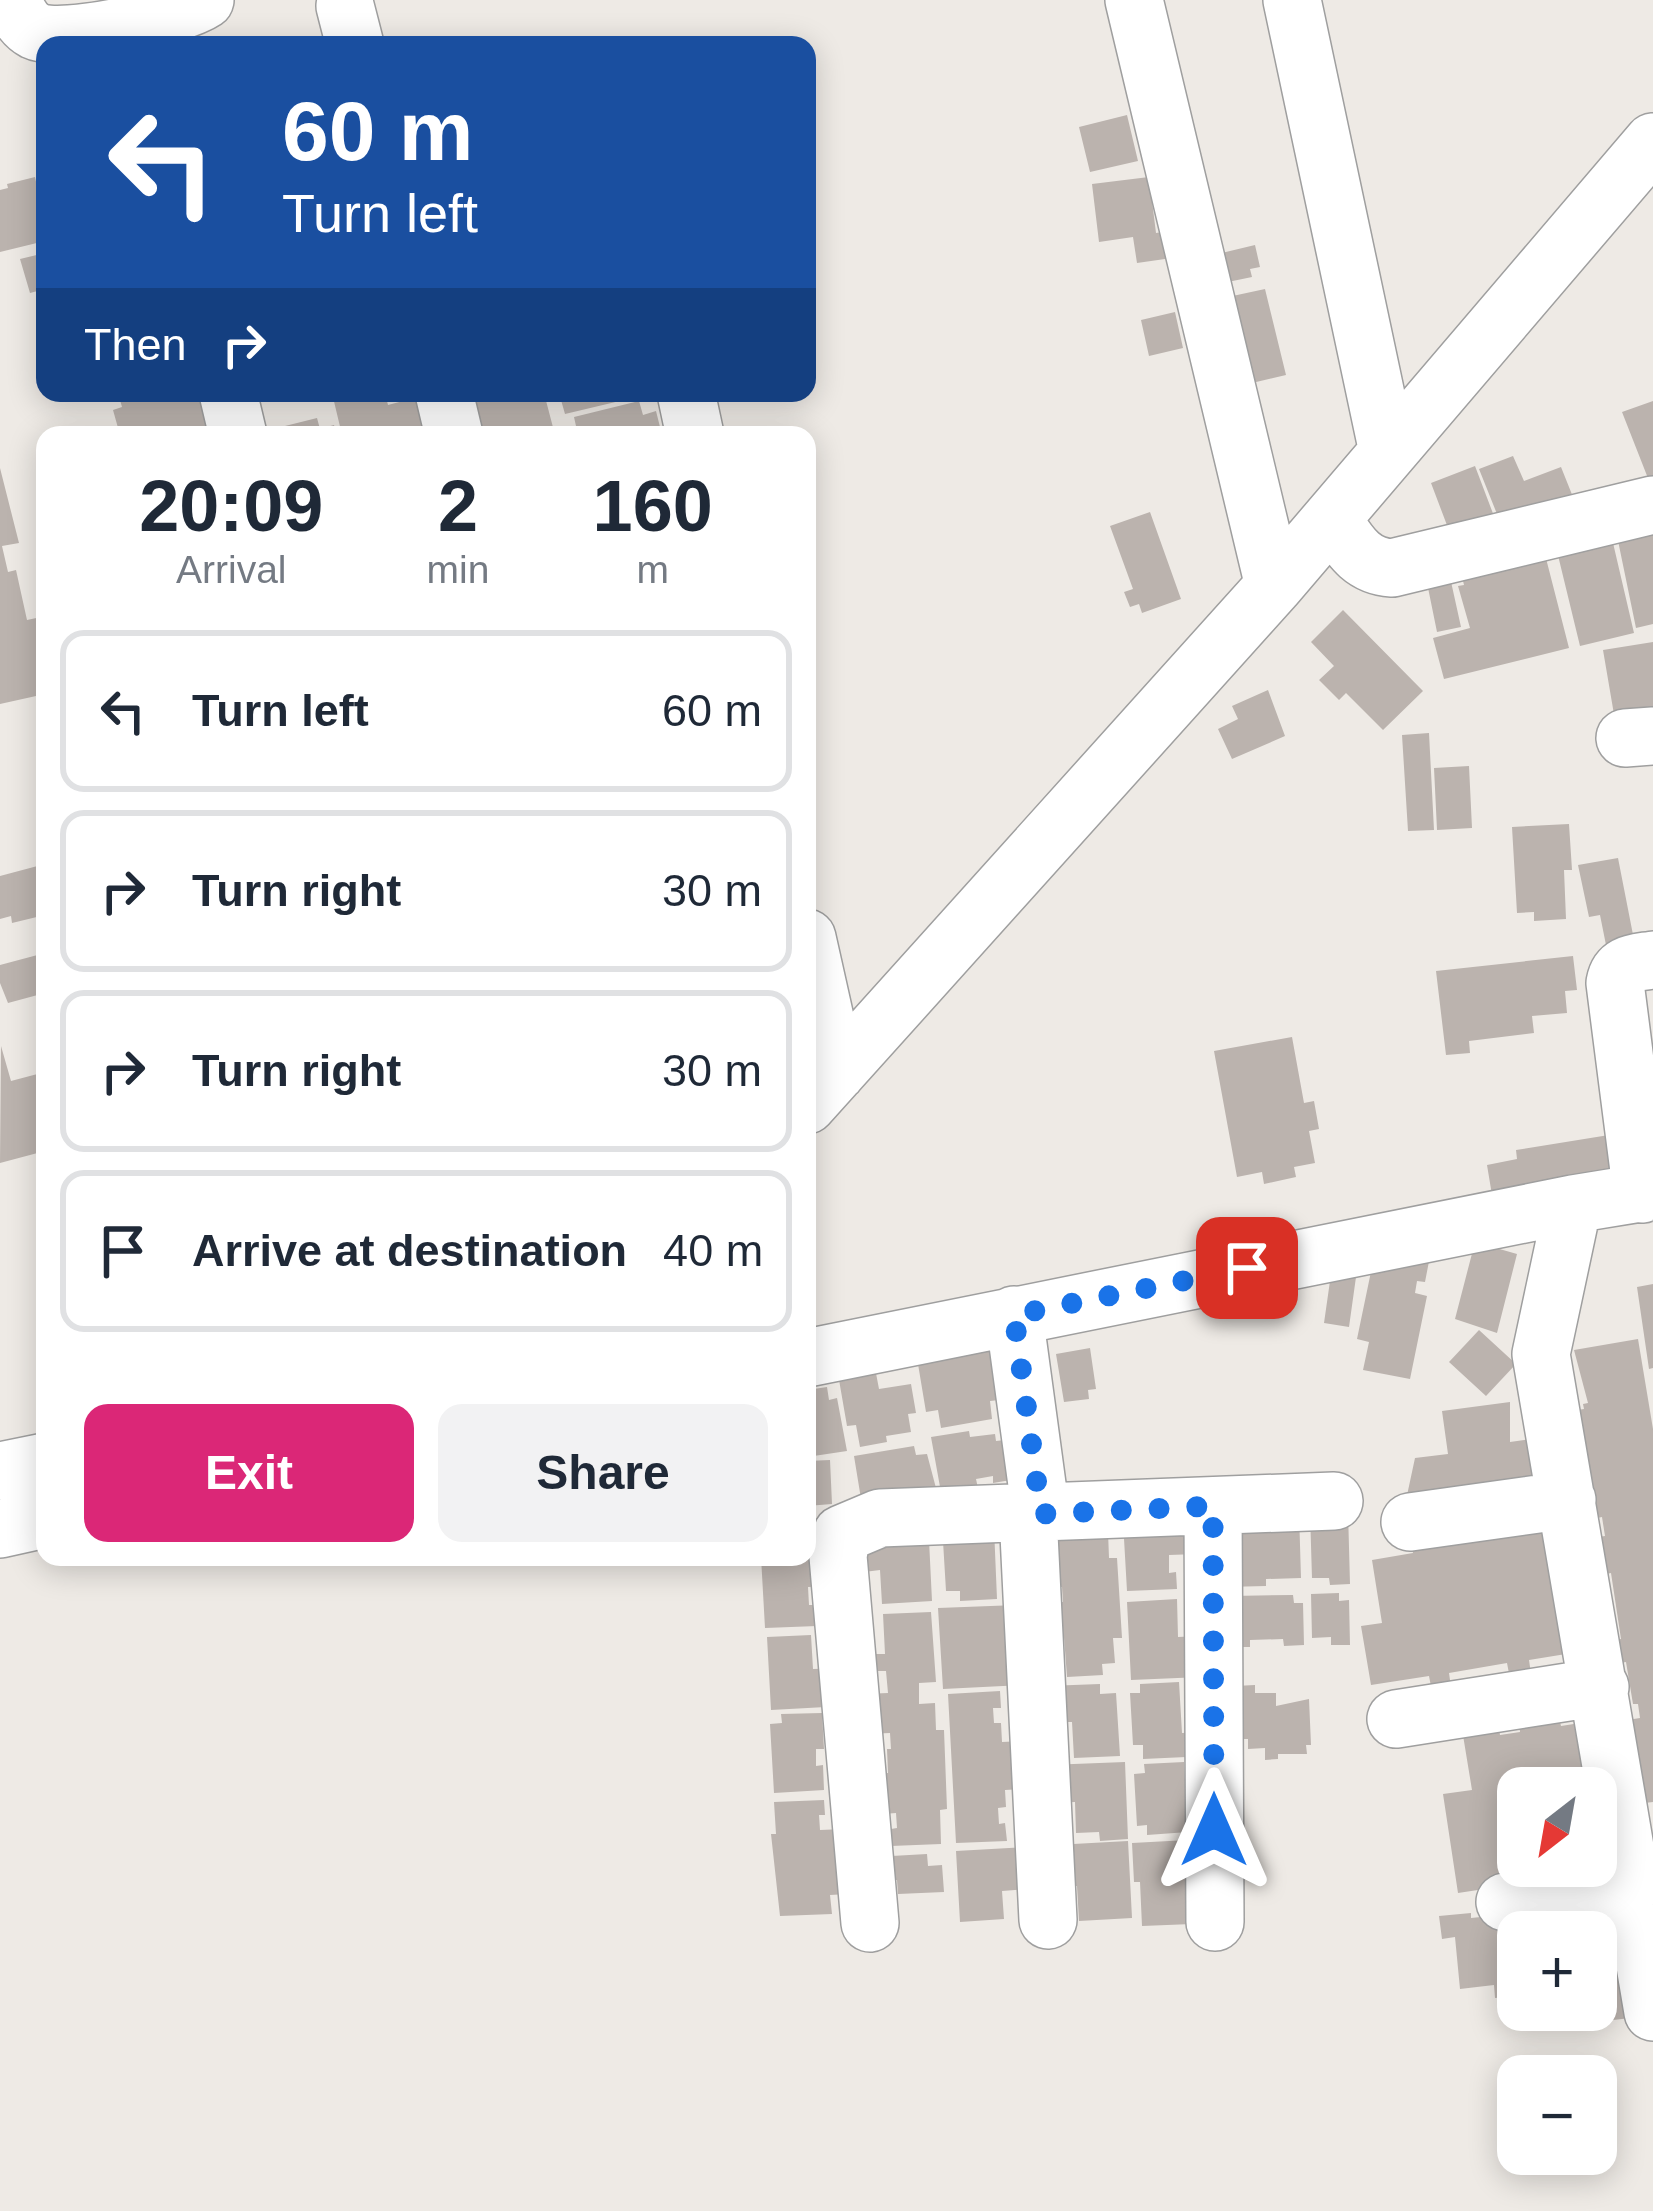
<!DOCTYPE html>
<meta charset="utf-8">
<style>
:root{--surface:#fff;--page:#f2f2f3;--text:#1f2937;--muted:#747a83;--line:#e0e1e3;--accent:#db2777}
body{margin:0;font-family:Helvetica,sans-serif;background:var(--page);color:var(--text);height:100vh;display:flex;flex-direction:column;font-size:45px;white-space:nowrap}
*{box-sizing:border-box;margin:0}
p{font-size:39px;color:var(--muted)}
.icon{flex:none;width:66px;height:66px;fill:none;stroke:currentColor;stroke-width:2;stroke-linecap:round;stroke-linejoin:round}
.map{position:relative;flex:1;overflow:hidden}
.details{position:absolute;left:36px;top:426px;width:780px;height:1140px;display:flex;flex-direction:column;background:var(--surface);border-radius:24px;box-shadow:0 6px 30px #0003}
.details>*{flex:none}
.top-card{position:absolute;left:36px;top:36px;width:780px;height:366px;border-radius:24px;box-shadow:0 6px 30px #0003;background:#1a4fa0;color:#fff;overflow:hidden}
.needle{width:78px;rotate:211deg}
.buttons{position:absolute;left:1497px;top:1767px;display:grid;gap:24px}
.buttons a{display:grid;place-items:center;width:120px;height:120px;border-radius:24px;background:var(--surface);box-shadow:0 6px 30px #0003;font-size:60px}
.pin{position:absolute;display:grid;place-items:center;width:102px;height:102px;color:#fff;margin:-51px;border-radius:24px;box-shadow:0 6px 18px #0006}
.me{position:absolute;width:132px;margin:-66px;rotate:0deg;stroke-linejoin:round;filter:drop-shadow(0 0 9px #0008)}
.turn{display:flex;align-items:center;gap:42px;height:252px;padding:0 48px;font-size:54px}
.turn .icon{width:156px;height:156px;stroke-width:2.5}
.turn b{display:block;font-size:84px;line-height:102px}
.then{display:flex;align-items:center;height:114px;padding:0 48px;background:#0003;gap:24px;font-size:45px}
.eta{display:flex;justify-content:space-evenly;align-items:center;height:204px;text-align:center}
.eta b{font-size:72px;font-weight:700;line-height:84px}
.primary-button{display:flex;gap:24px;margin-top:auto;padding:24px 48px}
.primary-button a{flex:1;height:138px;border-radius:24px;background:var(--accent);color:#fff;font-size:48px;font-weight:700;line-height:138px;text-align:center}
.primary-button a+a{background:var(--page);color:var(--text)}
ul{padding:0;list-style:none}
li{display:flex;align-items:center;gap:36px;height:162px;margin:0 24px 18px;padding:0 24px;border:6px solid var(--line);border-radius:24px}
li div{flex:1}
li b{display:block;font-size:45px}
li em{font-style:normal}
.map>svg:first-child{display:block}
.building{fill:#bbb3ae}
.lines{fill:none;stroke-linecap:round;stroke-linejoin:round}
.minor-casing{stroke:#9f9f9f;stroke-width:60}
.minor{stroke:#fff;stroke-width:57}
.route{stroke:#1a73e8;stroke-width:21;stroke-dasharray:0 37.8}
</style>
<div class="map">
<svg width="1653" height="2211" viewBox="0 0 1653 2211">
<rect width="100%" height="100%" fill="#eeeae5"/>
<path class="building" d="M1127 115 1138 161 1090 172 1079 127Z
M35 177 40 200 45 199V241L0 252V190L8 188 7 184Z
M1149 177 1156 233 1169 231 1172 258 1137 263 1133 237 1099 242 1092 184Z
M1255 245 1260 267 1250 269 1252 277 1223 283 1205 257Z
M45 253V289L30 293 20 259Z
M1265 289 1286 375 1235 387 1214 300Z
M1175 312 1183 348 1149 356 1141 320Z
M118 393H199L208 429 204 430 205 435H120L113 410 122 407Z
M332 393H385L388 405 422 396 432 435H342Z
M458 393H544L555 435H468Z
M559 393H645V395L565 414Z
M639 401 643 415 656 411 662 435H578L574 417Z
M1653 401V491L1622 412Z
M317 418 320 429 334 425 337 435H266L265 431Z
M1513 456 1524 481 1561 467 1579 512 1505 534 1479 469Z
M1475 466 1500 532 1456 549 1431 483Z
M0 468 19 543 2 546 8 572 16 570 27 620 41 617 45 635V694L0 704Z
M1150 512 1181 599 1142 613 1139 604 1130 607 1124 592 1133 589 1110 526Z
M1653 523V624L1636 628 1616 531Z
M1610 530 1634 633 1580 646 1555 543Z
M1540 535 1569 648 1444 679 1433 638 1470 628 1458 586 1464 585 1457 556Z
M1448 568 1461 627 1437 632 1425 573Z
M1343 610 1423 691 1383 730 1346 693 1339 700 1319 680 1334 666 1311 642Z
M1653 642V730L1617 732 1603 650Z
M1268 690 1285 736 1232 759 1218 729 1238 719 1232 706Z
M1429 733 1434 830 1408 831 1402 735Z
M1469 766 1472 828 1437 830 1434 768Z
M1569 824 1572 870H1564L1566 919 1534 921V912L1517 913 1512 827Z
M1618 858 1635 945H1606L1600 915 1589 917 1578 865Z
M45 864V915L12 923 11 916 0 919V876Z
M45 953V993L8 1003 0 983V965Z
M1573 956 1577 990 1565 991 1567 1013 1532 1016 1534 1033 1469 1041 1470 1053 1446 1055 1436 971Z
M1292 1037 1304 1103 1314 1101 1319 1129 1309 1131 1315 1163 1294 1167 1296 1177 1264 1184 1262 1172 1237 1177 1214 1051Z
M1 1046 11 1081 45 1072V1151L0 1163Z
M1609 1135 1623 1180 1494 1207 1487 1165 1517 1159 1516 1150Z
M1475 1242 1517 1254 1497 1333 1455 1319Z
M1431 1251 1425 1282 1417 1281 1415 1293 1427 1296 1410 1379 1363 1370 1369 1342 1357 1339 1373 1262Z
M1331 1274 1356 1277 1349 1327 1324 1323Z
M1653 1284V1368L1649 1369 1637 1287Z
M1479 1330 1516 1364 1486 1396 1449 1362Z
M1638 1339 1653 1429V1802L1636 1804 1621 1721 1640 1718 1638 1704H1633L1626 1662 1611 1665 1607 1641 1621 1639 1611 1573 1597 1576 1591 1538 1605 1536 1602 1517 1588 1520 1570 1411 1584 1409 1583 1404 1588 1403 1574 1350Z
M989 1346 999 1400 990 1401 992 1419 941 1428 938 1410 926 1412 917 1358Z
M1090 1348 1096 1389 1088 1390 1089 1399 1064 1402 1056 1354Z
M875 1368 879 1389 911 1384 916 1413 908 1414 911 1432 886 1436 887 1442 860 1447 856 1425 847 1426 838 1374Z
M827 1387 829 1400 837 1398 847 1451 807 1457V1390Z
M1510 1402V1442L1538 1438 1544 1482 1406 1500 1415 1458 1448 1454 1442 1411Z
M969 1431 970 1437 995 1434 996 1441 1005 1440 1011 1480 993 1483V1476L976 1479 979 1493 944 1509 931 1437Z
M914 1446 916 1455 927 1454 941 1507 862 1505 854 1456Z
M830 1460 832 1504 807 1506V1461Z
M1348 1511 1350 1584 1330 1585 1329 1578H1312L1310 1512Z
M1299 1512 1301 1578 1266 1579V1586L1225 1587 1223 1514Z
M1195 1517 1197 1554 1169 1555V1573L1176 1572 1177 1589 1127 1591 1123 1521Z
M1507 1523 1509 1537 1545 1531 1566 1654 1529 1660 1532 1681 1511 1684 1507 1663 1449 1673 1452 1694 1433 1697 1429 1676 1371 1685 1361 1626 1382 1623 1372 1560 1413 1553 1411 1543Z
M994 1528 997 1599 960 1601V1591H946L943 1541Z
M862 1532 929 1540 932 1601 882 1604 880 1570 864 1572Z
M1108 1532 1109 1558H1117L1122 1638H1113L1115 1663 1102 1664 1103 1675 1067 1677 1064 1637 1043 1638 1041 1603 1063 1602 1062 1587 1044 1588 1041 1535Z
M832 1552 834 1586 808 1587 809 1605H816L817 1626 765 1628 761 1557H807V1553Z
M1339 1593V1601L1349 1600 1350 1645H1331V1637L1312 1638 1311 1594Z
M1293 1595 1294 1603H1303L1304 1645 1284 1646 1283 1639 1250 1640V1647H1233L1231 1596Z
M1177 1599 1178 1637 1199 1636 1201 1677 1131 1680 1127 1602Z
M1017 1605 1021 1685 943 1689 938 1608Z
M931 1612 936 1682 919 1683V1704L935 1703 936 1730H944L947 1809 940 1810 941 1844 891 1846V1829L897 1828 896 1813 870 1815 867 1774 888 1773 887 1749H891L890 1733 866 1734 864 1694 888 1693 886 1671H870L869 1654H885L883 1614Z
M811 1635 813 1669 842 1668 844 1706 771 1710 767 1637Z
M1179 1682 1182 1733 1206 1732 1208 1756 1143 1759V1745H1133L1130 1693H1140V1684Z
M1100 1684V1694L1116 1693 1120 1756 1074 1758 1072 1722H1048L1047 1686Z
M1255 1685V1693H1276V1706L1309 1699 1311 1745H1306L1307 1754H1278V1759L1265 1760V1748L1248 1749V1739H1237L1235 1686Z
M1000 1691 1001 1708H993L994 1723H1001L1002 1742 1021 1741 1024 1789 1005 1790 1006 1807 998 1808 999 1824 1005 1823 1007 1841 956 1843 948 1694Z
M1557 1709 1561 1726 1580 1723 1590 1788H1518V1866H1522L1524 1883 1458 1893 1443 1794 1472 1790 1461 1723 1497 1717 1500 1735 1520 1732 1518 1715Z
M822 1713 824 1749H816V1766L823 1765 824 1790 774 1793 770 1724 782 1723 781 1714Z
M1125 1762 1128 1839 1100 1841 1099 1832 1076 1833 1075 1802 1050 1803 1048 1765Z
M1184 1762 1188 1832 1147 1835V1825L1137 1826 1134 1774 1145 1773 1144 1764Z
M824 1800 825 1815H819L820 1830 844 1829 848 1894 830 1895 832 1914 780 1916 771 1834H776L774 1802Z
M1188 1840 1192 1924 1142 1926 1140 1882H1134L1132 1843Z
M1128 1841 1132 1918 1079 1921 1077 1886H1067L1055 1845Z
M1027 1847 1030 1889 1002 1891 1004 1919 960 1922 956 1851Z
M927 1854 928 1866 942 1865 944 1892 898 1894 897 1880H875L874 1857Z
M1618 1903 1631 2018 1586 2023 1584 2010H1596V1932H1518V1996L1495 1998 1494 1985 1460 1989 1455 1937 1442 1939 1439 1916 1471 1913V1918Z"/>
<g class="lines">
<g class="minor-casing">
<path id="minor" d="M13 0C17 12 22 24 35 31 61 44 180 17 205 0
M1134 0 1274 586
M1292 0 1388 452
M345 6 355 45
M228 393 238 435
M444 393 454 435
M686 393 695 435
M1332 519C1349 544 1360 566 1392 568L1653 505
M1625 738 1653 736
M807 938 837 1072
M807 1105 1274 586 1653 142
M1642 1194 1615 983C1619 962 1635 963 1653 960
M1573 1204 1541 1354 1653 2012
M1014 1315 1041 1514
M807 1358 1573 1204 1653 1191
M0 1471 45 1462
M1213 1506 1215 1922
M1028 1514 1048 1920
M1410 1522 1567 1500
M0 1529 45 1519
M1396 1719 1600 1687
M1505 1902 1633 1884
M870 1923 838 1556 842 1534 880 1518 1334 1501"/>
</g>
<use href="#minor" class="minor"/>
</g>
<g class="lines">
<path class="route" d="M1214 1830 1213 1506 1041 1514 1014 1315 1247 1268"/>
</g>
</svg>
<div class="buttons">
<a><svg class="needle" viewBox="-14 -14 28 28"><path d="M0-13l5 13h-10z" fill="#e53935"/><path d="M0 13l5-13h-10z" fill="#747a83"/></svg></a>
<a>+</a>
<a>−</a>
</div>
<div class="pin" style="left:1247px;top:1268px;background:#d93025"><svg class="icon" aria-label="arrive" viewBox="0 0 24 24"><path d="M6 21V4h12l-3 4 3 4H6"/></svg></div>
<svg class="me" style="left:1214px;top:1830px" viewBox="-20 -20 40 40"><path d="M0-17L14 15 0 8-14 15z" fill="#1a73e8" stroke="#fff" stroke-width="4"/></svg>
<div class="top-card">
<div class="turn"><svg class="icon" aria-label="left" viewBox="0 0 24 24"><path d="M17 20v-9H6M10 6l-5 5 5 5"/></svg><div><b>60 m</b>Turn left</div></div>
<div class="then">Then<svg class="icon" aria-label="right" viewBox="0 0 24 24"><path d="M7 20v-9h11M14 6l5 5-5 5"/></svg></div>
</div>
<section class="details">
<div class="eta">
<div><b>20:09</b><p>Arrival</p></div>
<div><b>2</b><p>min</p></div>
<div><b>160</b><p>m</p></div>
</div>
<ul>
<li><svg class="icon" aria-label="left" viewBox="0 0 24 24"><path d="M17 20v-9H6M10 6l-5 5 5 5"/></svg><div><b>Turn left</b></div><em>60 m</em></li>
<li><svg class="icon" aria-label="right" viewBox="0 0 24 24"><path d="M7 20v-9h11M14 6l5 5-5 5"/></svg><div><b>Turn right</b></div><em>30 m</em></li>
<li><svg class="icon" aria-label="right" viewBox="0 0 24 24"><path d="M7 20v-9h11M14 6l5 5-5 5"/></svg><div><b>Turn right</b></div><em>30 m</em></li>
<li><svg class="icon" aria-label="arrive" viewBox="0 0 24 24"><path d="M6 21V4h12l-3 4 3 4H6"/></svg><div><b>Arrive at destination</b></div><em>40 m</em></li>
</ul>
<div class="primary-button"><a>Exit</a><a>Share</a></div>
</section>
</div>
